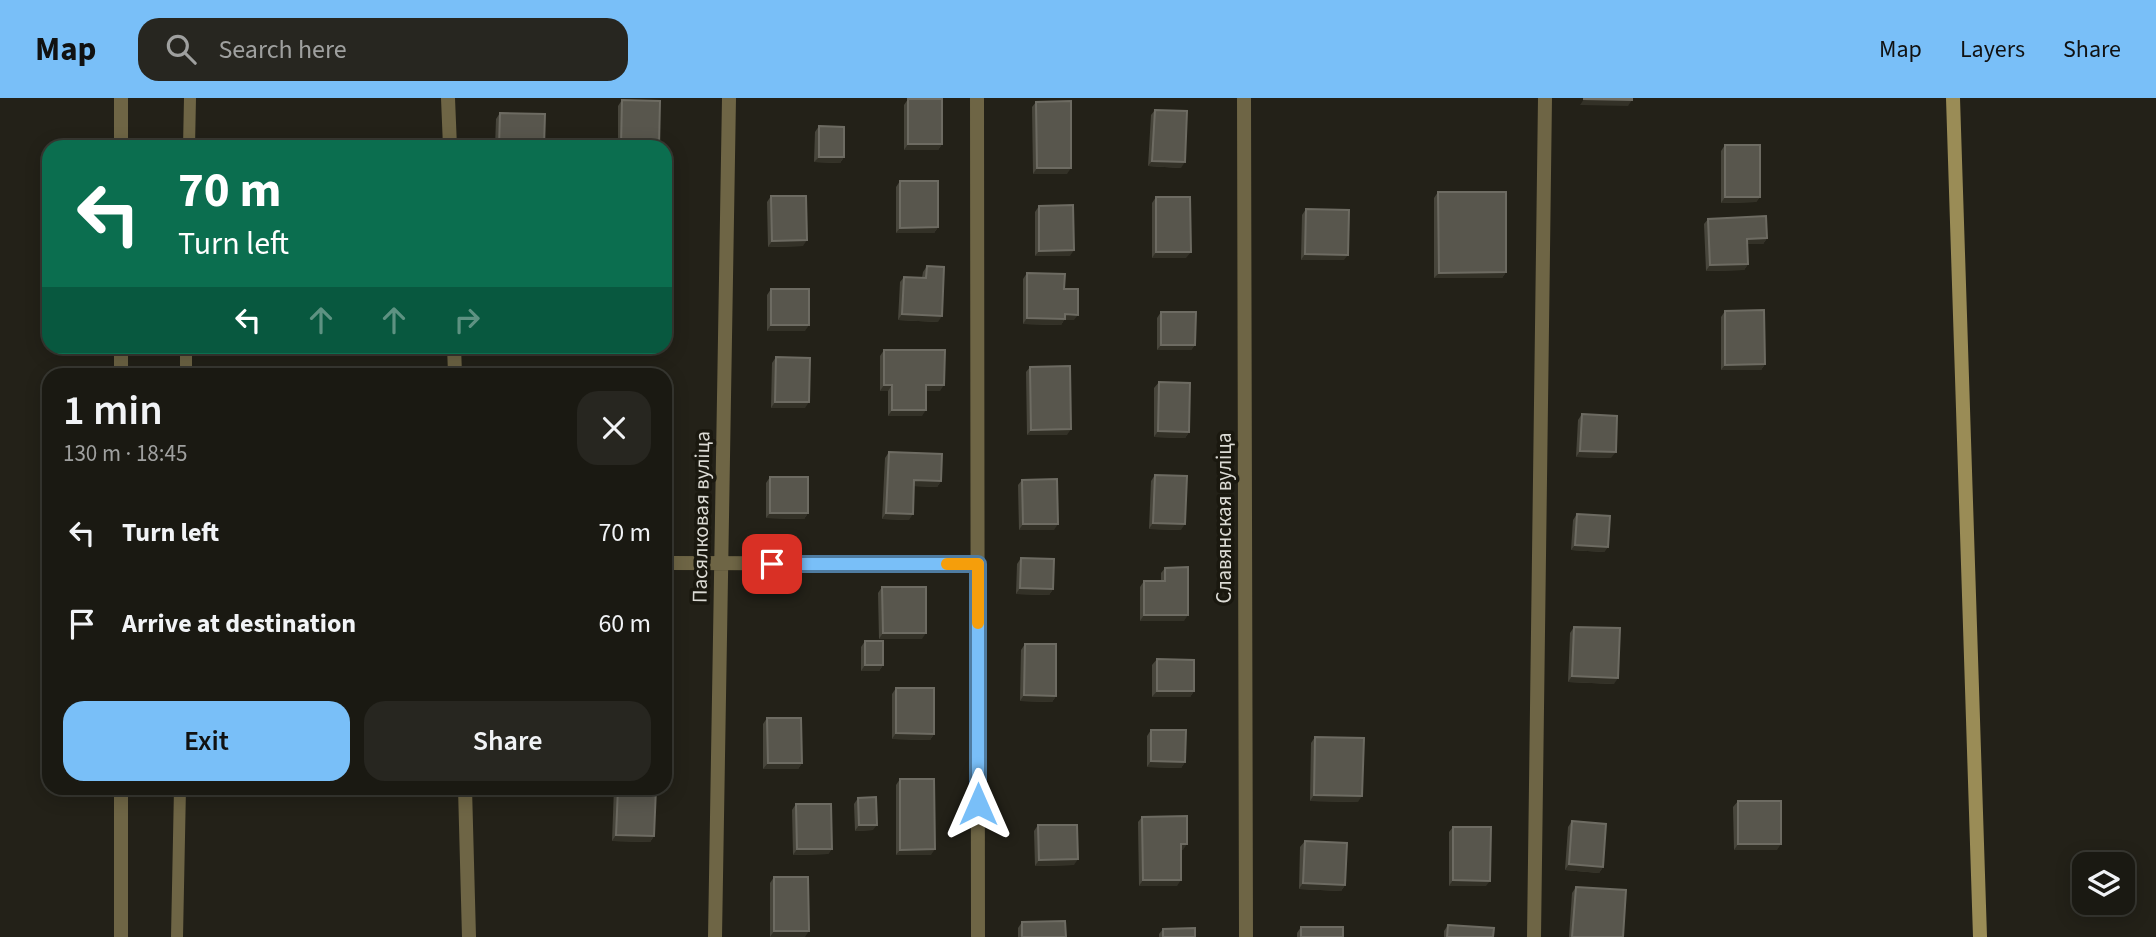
<!DOCTYPE html>
<meta charset="utf-8">
<style>
:root{--surface:#1a1912;--page:#272620;--text:#f1f3f6;--muted:#9fa09f;--line:#383832;--accent:#79bff8}
body{margin:0;font-family:"Source Sans 3",sans-serif;background:var(--page);color:var(--text);height:100vh;display:flex;flex-direction:column;font-size:26px;white-space:nowrap}
*{box-sizing:border-box;margin:0}
p{font-size:23px;color:var(--muted)}
.icon{flex:none;width:38px;height:38px;fill:none;stroke:currentColor;stroke-width:2;stroke-linecap:round;stroke-linejoin:round}
.map{position:relative;flex:1;overflow:hidden}
.details{position:absolute;left:42px;top:270px;width:630px;height:427px;display:flex;flex-direction:column;background:var(--surface);border-radius:21px;box-shadow:0 4px 18px #0003,0 0 0 2px var(--line)}
.details>*{flex:none}
.banner{position:absolute;left:42px;top:42px;width:630px;height:214px;border-radius:21px;box-shadow:0 4px 18px #0003,0 0 0 2px var(--line);background:#0b6e4f;color:#fff;overflow:hidden}
.controls{position:absolute;left:2072px;top:754px;display:grid;gap:14px}
.controls a{display:grid;place-items:center;width:63px;height:63px;border-radius:14px;background:var(--surface);box-shadow:0 4px 18px #0003,0 0 0 2px var(--line);font-size:35px}
.pin{position:absolute;display:grid;place-items:center;width:60px;height:60px;color:#fff;margin:-30px;border-radius:14px;box-shadow:0 4px 10px #0006}
.me{position:absolute;width:77px;margin:-38px;rotate:0deg;stroke-linejoin:round;filter:drop-shadow(0 0 5px #0008)}
.turn{display:flex;align-items:center;gap:24px;height:147px;padding:0 21px;font-size:32px}
.turn .icon{width:91px;height:91px;stroke-width:2.5}
.turn b{display:block;font-size:49px;line-height:60px}
.lanes{display:flex;align-items:center;height:66px;padding:0 21px;background:#0003;justify-content:center;gap:35px;direction:ltr}
.lanes .off{opacity:.35}
.round{display:grid;place-items:center;flex:none;width:74px;height:74px;border-radius:21px;background:var(--page)}
.overview{display:flex;align-items:center;justify-content:space-between;height:119px;padding:0 21px}
h1{font-size:42px;font-weight:600;line-height:52px}
.primary-button{display:flex;gap:14px;margin-top:auto;padding:14px 21px}
.primary-button a{flex:1;height:80px;border-radius:21px;background:var(--accent);color:#111;font-size:28px;font-weight:600;line-height:80px;text-align:center}
.primary-button a+a{background:var(--page);color:var(--text)}
ul{padding:0;list-style:none}
li{display:flex;align-items:center;gap:21px;height:91px;padding:0 21px}
li div{flex:1}
li b{display:block;font-size:26px}
li em{font-style:normal}
header{display:flex;align-items:center;gap:42px;box-sizing:border-box;height:98px;padding:0 35px;background:var(--accent);color:#111}
header strong{font-size:33px}
nav{display:flex;gap:38px;margin-inline-start:auto;font-size:24px}
.search{width:490px;height:63px;background:var(--page);display:flex;align-items:center;gap:18px;box-sizing:border-box;padding:0 24px;border-radius:21px;color:var(--muted);font-size:26px}
.map>svg:first-child{display:block}
.lines{fill:none;stroke-linecap:round;stroke-linejoin:round}
.lane{stroke:#6e6545;stroke-width:12}
.street{stroke:#6e6545;stroke-width:14}
.secondary{stroke:#9a8c56;stroke-width:14}
.wall{fill:#48463c}
.shaded-wall{fill:#333127}
.building{fill:#58564d;stroke:#6d6b62;stroke-width:2}
.route-casing{stroke:#4f7ca1;stroke-width:18}
.route{stroke:#79bff8;stroke-width:12}
.slow{stroke:#f59e0b;stroke-width:12}
.labels{text-anchor:middle;stroke-width:7;stroke-linejoin:round;paint-order:stroke}
.street-label{font-size:21px;fill:#dcdbd5;stroke:#1a180f}
</style>
<header>
<strong>Map</strong>
<div class="search"><svg class="icon" aria-label="search" viewBox="0 0 24 24"><circle cx="10" cy="10" r="6"/><path d="M15 15l6 6"/></svg>Search here</div>
<nav><a>Map</a><a>Layers</a><a>Share</a></nav>
</header>
<div class="map">
<svg width="2156" height="839" viewBox="0 0 2156 839">
<rect width="100%" height="100%" fill="#232118"/>
<g class="lines">
<path class="lane" d="M189 49 190 0
M186 276V248
M177 839 180 690"/>
<path class="street" d="M121 0V49
M448 0 450 49
M977 0 978 839
M1244 0 1246 839
M121 248V276
M454 248 455 276
M665 465 978 466
M121 690V839
M465 690 469 839
M715 839 729 0
M1534 839 1545 0"/>
<path class="secondary" d="M1953 0 1980 839"/>
</g>
<path class="wall" d="M908 1 942 46 938 52H904V7Z
M622 2 659 49H618V8Z
M1036 4 1067 76H1033L1032 9Z
M1155 12 1181 70 1148 68 1151 17Z
M500 15 544 49H495L496 21Z
M819 28 844 59 840 65 814 64 815 34Z
M1725 47 1760 99 1756 104 1721 105V53Z
M900 83 938 129 934 135H896V89Z
M1438 94 1506 174 1502 180H1434V100Z
M771 98 803 148 768 149 767 104Z
M1156 99 1186 160H1152V105Z
M1039 108 1070 158H1035V114Z
M1306 111 1344 162H1301L1302 117Z
M1708 121 1767 140 1763 146H1747L1748 166 1744 172 1706 173 1704 126Z
M927 168 938 224 898 222 900 184 904 179 922 180 923 174Z
M1027 175 1064 191 1074 222H1064L1061 227 1023 226V181Z
M771 191 805 233H767V197Z
M1725 213 1765 266 1761 272H1721V219Z
M1161 214 1195 247 1191 252H1157V220Z
M884 252 940 293H926L922 318H888V293H880V258Z
M776 259 805 310H771L772 265Z
M1030 269 1067 337H1027L1026 274Z
M1159 284 1189 334 1185 340 1154 339V290Z
M1582 316 1611 360 1576 359 1578 322Z
M889 354 941 383 937 389 914 388 909 422 882 421 885 360Z
M1155 377 1181 432 1149 431 1151 383Z
M770 379 808 415 804 421 766 420V385Z
M1022 382 1054 432H1019L1018 387Z
M1577 416 1608 449 1604 454 1571 452 1573 422Z
M1021 460 1053 491 1049 497 1016 496 1017 466Z
M1165 470 1184 523H1140V489L1144 483H1161V475Z
M882 489 922 541H879L878 495Z
M1574 529 1614 586 1568 584 1570 535Z
M865 543 883 567 879 573H861V549Z
M1025 546 1056 598 1052 604 1020 603 1021 552Z
M1157 561 1194 593 1190 599H1152V567Z
M896 590 934 636 930 642 892 641V596Z
M767 620 802 665 798 671H763V626Z
M1151 632 1185 664 1181 670 1147 669V638Z
M1315 639 1358 704 1310 703 1311 645Z
M900 681 931 757H896V687Z
M614 690H656L654 738 650 744 612 743Z
M858 700 873 732 855 733 854 706Z
M1738 703 1777 752H1734L1733 709Z
M796 706 832 751 828 756 793 757 792 712Z
M1142 719 1183 752H1181L1177 788H1139L1138 724Z
M1572 723 1603 769 1599 775 1565 772 1568 729Z
M1038 727 1074 767 1035 768 1034 733Z
M1453 729 1486 788H1449V734Z
M1305 743 1345 787 1341 793 1299 791 1300 749Z
M774 779 805 839H770V785Z
M1576 789 1623 839H1569L1572 795Z
M1022 824 1066 839H1018V830Z
M1448 827 1493 839H1444V833Z
M1301 829 1343 839H1297V835Z
M1163 831 1195 839H1159V836Z"/>
<path class="shaded-wall" d="M1584 1 1632 2 1628 8 1580 7Z
M908 46H942L938 52H904Z
M819 59H844L840 65 814 64Z
M1152 63 1185 64 1181 70 1148 68Z
M1037 70H1071L1067 76H1033Z
M1725 99H1760L1756 104 1721 105Z
M938 129 934 135H896L900 130Z
M1767 140 1763 146H1743L1747 141Z
M807 142 803 148 768 149 772 143Z
M1074 152 1070 158H1035L1039 153Z
M1156 154H1191L1186 160H1152Z
M1305 156 1348 157 1344 162H1301Z
M1748 166 1744 172 1706 173 1710 167Z
M1506 174 1502 180H1434L1439 175Z
M902 216 942 218 938 224 898 222Z
M1065 216 1078 217 1074 222H1064L1061 227 1023 226 1027 220Z
M771 227H809L805 233H767Z
M1161 247H1195L1191 252H1157Z
M493 248H532L531 250H491Z
M1765 266 1761 272H1721L1725 267Z
M884 287H892L888 293H880Z
M926 287H944L940 293H922Z
M775 304H809L805 310H771Z
M892 312H926L922 318H888Z
M1071 331 1067 337H1027L1031 332Z
M1158 333 1189 334 1185 340 1154 339Z
M1580 353 1616 354 1611 360 1576 359Z
M914 382 941 383 937 389 910 388Z
M770 415H808L804 421 766 420Z
M886 415 913 416 909 422 882 421Z
M1153 425 1185 426 1181 432 1149 431Z
M1023 426H1058L1054 432H1019Z
M1575 447 1608 449 1604 454 1571 452Z
M1020 490 1053 491 1049 497 1016 496Z
M1144 517H1188L1184 523H1140Z
M883 535H926L922 541H879Z
M865 567H883L879 573H861Z
M1572 578 1618 580 1614 586 1568 584Z
M1157 593H1194L1190 599H1152Z
M1024 597 1056 598 1052 604 1020 603Z
M896 635 934 636 930 642 892 641Z
M1151 663 1185 664 1181 670 1147 669Z
M768 665H802L798 671H763Z
M1314 697 1362 698 1358 704 1310 703Z
M859 727H877L873 732 855 733Z
M616 737 654 738 650 744 612 743Z
M1181 746H1187L1183 752H1177Z
M1738 746H1781L1777 752H1734Z
M797 751H832L828 756 793 757Z
M935 751 931 757H896L900 752Z
M1078 761 1074 767 1035 768 1039 762Z
M1569 766 1603 769 1599 775 1565 772Z
M1143 782H1181L1177 788H1139Z
M1453 782 1490 783 1486 788H1449Z
M1303 785 1345 787 1341 793 1299 791Z
M774 833H809L805 839H770Z"/>
<path class="building" d="M1584 0H1632V2L1584 1Z
M908 1H942V46H908Z
M622 2 660 3 659 49 621 48Z
M1071 3V70H1037L1036 4Z
M1155 12 1187 13 1185 64 1152 63Z
M500 15 545 16 544 49H499Z
M819 28 844 29V59H819Z
M1725 47H1760V99H1725Z
M900 83H938V129L900 130Z
M665 86H666L665 126Z
M1438 94H1506V174L1439 175Z
M771 98H806L807 142 772 143Z
M1156 99H1190L1191 154H1156Z
M1073 107 1074 152 1039 153V108Z
M1306 111 1349 112 1348 157 1305 156Z
M1766 118 1767 140 1747 141 1748 166 1710 167 1708 121Z
M927 168 944 169 942 218 902 216 904 179 926 180Z
M1027 175 1065 176 1064 191H1078V217L1065 216V221L1027 220Z
M771 191H809V227H771Z
M665 193H666V231H665Z
M1764 212 1765 266 1725 267V213Z
M1161 214H1196L1195 247H1161Z
M884 252H945L944 287H926V312H892V287H884Z
M776 259 810 260 809 304H775Z
M1070 268 1071 331 1031 332 1030 269Z
M1159 284 1190 285 1189 334 1158 333Z
M1582 316 1617 318 1616 354 1580 353Z
M889 354 942 356 941 383 914 382 913 416 886 415Z
M665 372 666 416H665Z
M1155 377 1187 378 1185 426 1153 425Z
M770 379H808V415H770Z
M1057 381 1058 426H1023L1022 382Z
M1577 416 1610 418 1608 449 1575 447Z
M1021 460 1054 461 1053 491 1020 490Z
M1188 469V517H1144V483H1165V470Z
M882 489H926V535H883Z
M1574 529 1620 530 1618 580 1572 578Z
M865 543H883V567H865Z
M1025 546H1056V598L1024 597Z
M1157 561 1194 562V593H1157Z
M896 590H934V636L896 635Z
M767 620H801L802 665H768Z
M1151 632H1186L1185 664 1151 663Z
M1315 639 1364 640 1362 698 1314 697Z
M900 681H934L935 751 900 752Z
M618 690H656L654 738 616 737Z
M876 699 877 727H859L858 700Z
M1738 703H1781V746H1738Z
M796 706H831L832 751H797Z
M1187 718V746H1181V782H1143L1142 719Z
M1572 723 1606 726 1603 769 1569 766Z
M1038 727H1077L1078 761 1039 762Z
M1453 729H1491L1490 783 1453 782Z
M1305 743 1347 745 1345 787 1303 785Z
M774 779H808L809 833H774Z
M1576 789 1626 792 1623 839H1572Z
M1065 823 1066 839H1022V824Z
M1448 827 1494 830 1493 839H1447Z
M1301 829H1343V839H1301Z
M1195 830V839H1163V831Z"/>
<g class="lines">
<g class="route-casing">
<path id="route" d="M772 466H978V706"/>
</g>
<use href="#route" class="route"/>
<path class="slow" d="M947 466H978V525"/>
</g>
<g class="labels">
<g class="street-label">
<text transform="translate(701 419) rotate(-89)" y="7">Пасялковая вуліца</text>
<text transform="translate(1224 420) rotate(-90)" y="7">Славянская вуліца</text>
</g>
</g>
</svg>
<div class="controls">
<a><svg class="icon" aria-label="layers" viewBox="0 0 24 24"><path d="M12 4l9 5-9 5-9-5zM3 14l9 5 9-5"/></svg></a>
</div>
<div class="pin" style="left:772px;top:466px;background:#d93025"><svg class="icon" aria-label="arrive" viewBox="0 0 24 24"><path d="M6 21V4h12l-3 4 3 4H6"/></svg></div>
<svg class="me" style="left:978px;top:706px" viewBox="-20 -20 40 40"><path d="M0-17L14 15 0 8-14 15z" fill="#79bff8" stroke="#fff" stroke-width="4"/></svg>
<div class="banner">
<div class="turn"><svg class="icon" aria-label="left" viewBox="0 0 24 24"><path d="M17 20v-9H6M10 6l-5 5 5 5"/></svg><div><b>70 m</b>Turn left</div></div>
<div class="lanes"><svg class="icon" aria-label="left" viewBox="0 0 24 24"><path d="M17 20v-9H6M10 6l-5 5 5 5"/></svg><svg class="icon off" aria-label="ahead" viewBox="0 0 24 24"><path d="M12 20V5M6 11l6-6 6 6"/></svg><svg class="icon off" aria-label="ahead" viewBox="0 0 24 24"><path d="M12 20V5M6 11l6-6 6 6"/></svg><svg class="icon off" aria-label="right" viewBox="0 0 24 24"><path d="M7 20v-9h11M14 6l5 5-5 5"/></svg></div>
</div>
<section class="details">
<div class="overview"><div><h1>1 min</h1><p>130 m · 18:45</p></div><a class="round"><svg class="icon" aria-label="close" viewBox="0 0 24 24"><path d="M6 6l12 12M18 6L6 18"/></svg></a></div>
<ul>
<li><svg class="icon" aria-label="left" viewBox="0 0 24 24"><path d="M17 20v-9H6M10 6l-5 5 5 5"/></svg><div><b>Turn left</b></div><em>70 m</em></li>
<li><svg class="icon" aria-label="arrive" viewBox="0 0 24 24"><path d="M6 21V4h12l-3 4 3 4H6"/></svg><div><b>Arrive at destination</b></div><em>60 m</em></li>
</ul>
<div class="primary-button"><a>Exit</a><a>Share</a></div>
</section>
</div>
